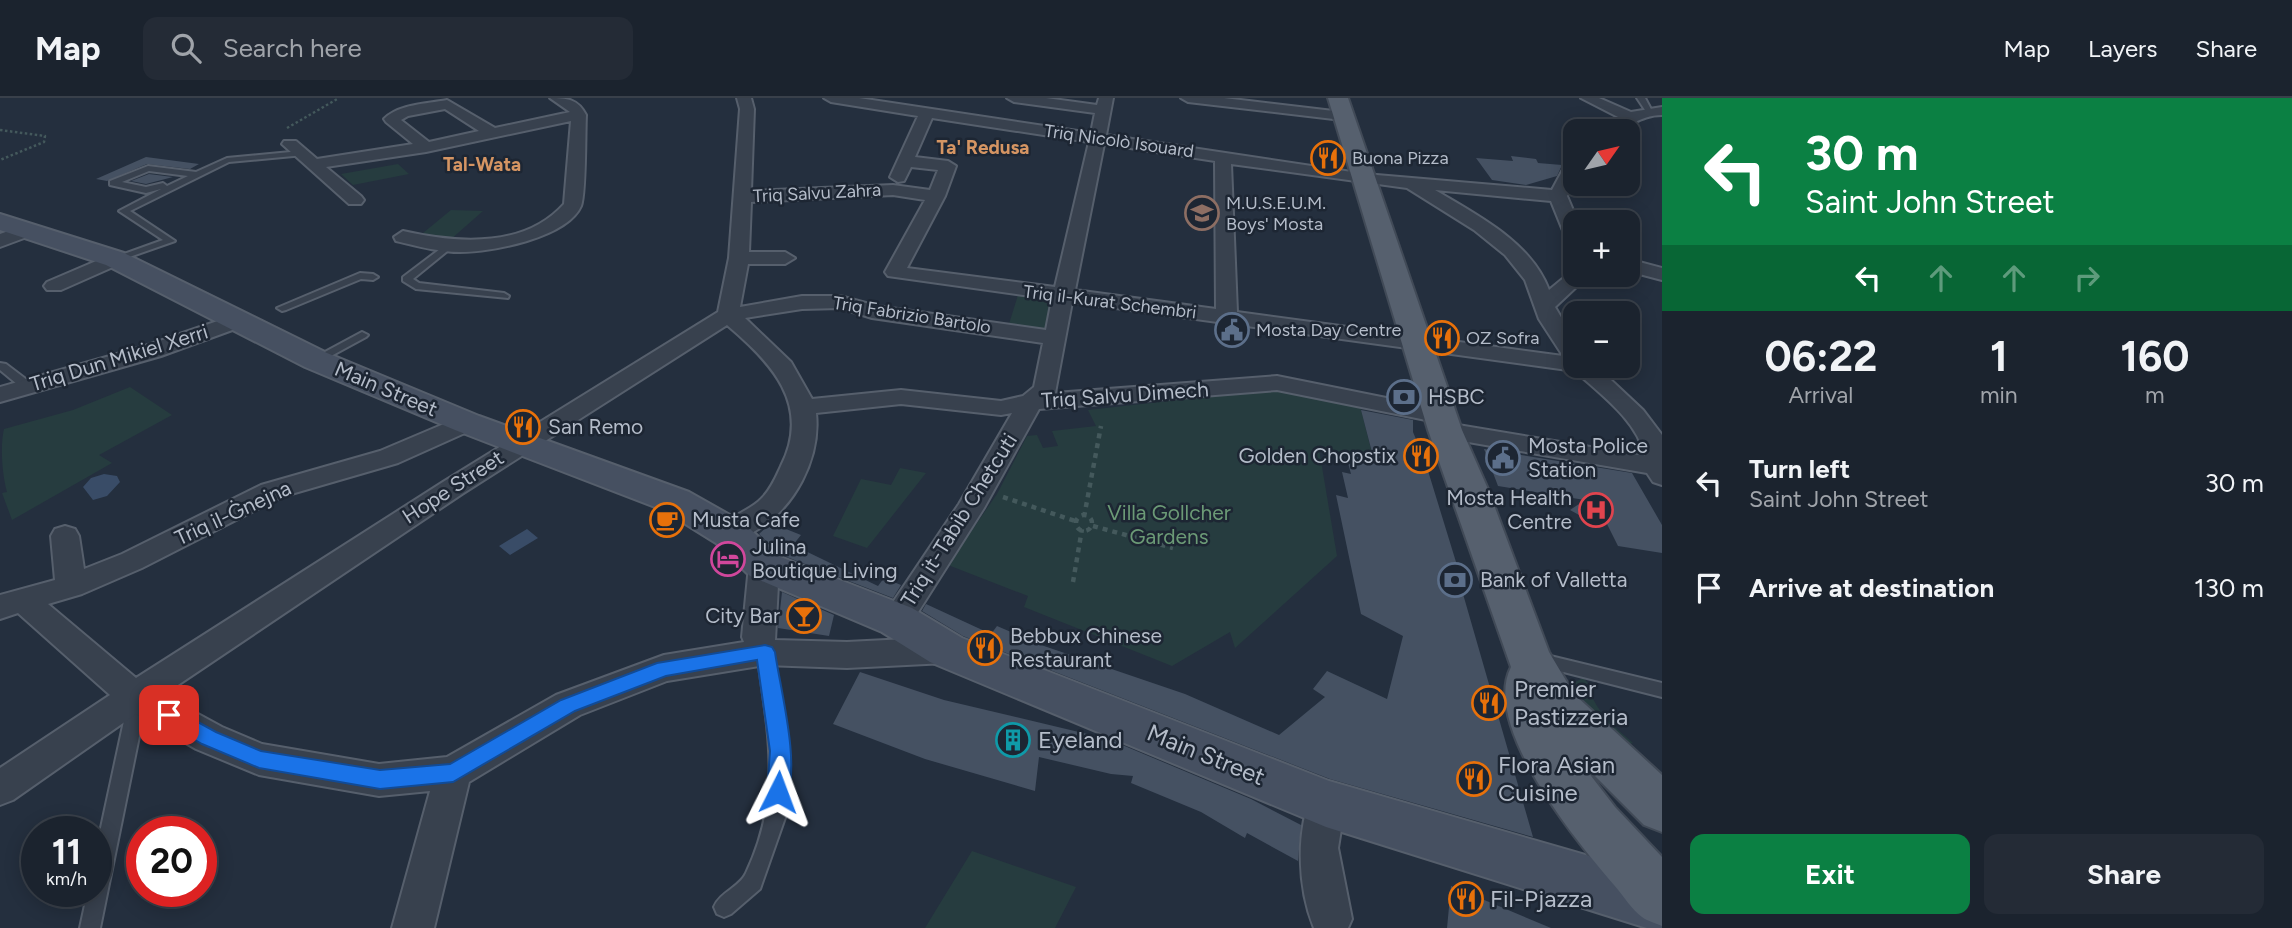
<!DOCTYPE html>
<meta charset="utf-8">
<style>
:root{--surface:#1b232e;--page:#242b36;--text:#f1f3f6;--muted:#a0a4aa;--line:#39404a;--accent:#0b8043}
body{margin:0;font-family:Figtree,sans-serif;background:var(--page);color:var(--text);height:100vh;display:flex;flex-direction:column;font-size:26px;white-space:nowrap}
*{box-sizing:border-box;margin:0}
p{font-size:23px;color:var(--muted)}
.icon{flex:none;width:38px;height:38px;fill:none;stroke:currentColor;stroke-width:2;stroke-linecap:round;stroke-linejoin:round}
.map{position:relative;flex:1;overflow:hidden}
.details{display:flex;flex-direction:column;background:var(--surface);width:630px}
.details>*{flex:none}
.hud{background:#0b8043;color:#fff;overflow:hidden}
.needle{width:46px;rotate:56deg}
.fabs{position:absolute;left:1563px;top:21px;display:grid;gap:14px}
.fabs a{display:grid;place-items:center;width:77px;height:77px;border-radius:14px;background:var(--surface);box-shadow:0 4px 18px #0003,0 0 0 2px var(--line);font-size:35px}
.speed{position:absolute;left:21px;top:718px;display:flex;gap:14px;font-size:35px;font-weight:700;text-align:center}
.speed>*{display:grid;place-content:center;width:91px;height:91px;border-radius:50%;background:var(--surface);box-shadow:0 4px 18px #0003,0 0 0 2px var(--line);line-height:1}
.speed small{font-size:18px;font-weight:400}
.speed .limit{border:10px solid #d22;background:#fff;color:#111}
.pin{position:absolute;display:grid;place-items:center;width:60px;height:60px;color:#fff;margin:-30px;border-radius:14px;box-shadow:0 4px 10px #0006}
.me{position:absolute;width:77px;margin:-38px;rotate:3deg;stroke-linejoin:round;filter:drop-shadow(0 0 5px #0008)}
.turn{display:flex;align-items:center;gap:24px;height:147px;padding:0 28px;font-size:32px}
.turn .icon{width:91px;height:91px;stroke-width:2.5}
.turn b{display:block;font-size:49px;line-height:60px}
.lanes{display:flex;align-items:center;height:66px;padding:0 28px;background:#0003;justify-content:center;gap:35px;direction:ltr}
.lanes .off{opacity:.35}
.eta{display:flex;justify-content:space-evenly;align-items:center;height:119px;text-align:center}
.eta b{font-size:42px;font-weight:700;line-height:49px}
.button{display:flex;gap:14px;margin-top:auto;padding:14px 28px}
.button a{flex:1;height:80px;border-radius:14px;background:var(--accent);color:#fff;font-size:28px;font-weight:700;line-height:80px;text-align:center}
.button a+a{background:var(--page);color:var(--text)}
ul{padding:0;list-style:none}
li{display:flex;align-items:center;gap:21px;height:105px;padding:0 28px}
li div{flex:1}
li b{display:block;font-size:26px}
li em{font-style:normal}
header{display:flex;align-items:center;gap:42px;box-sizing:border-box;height:98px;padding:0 35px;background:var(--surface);border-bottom:2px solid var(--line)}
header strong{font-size:33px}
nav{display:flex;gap:38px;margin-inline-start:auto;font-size:24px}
.search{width:490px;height:63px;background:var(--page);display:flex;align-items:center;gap:18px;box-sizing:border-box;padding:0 24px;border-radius:14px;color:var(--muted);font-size:26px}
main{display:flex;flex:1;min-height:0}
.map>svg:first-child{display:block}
.green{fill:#263c3f}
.water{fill:#394c67}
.building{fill:#455162}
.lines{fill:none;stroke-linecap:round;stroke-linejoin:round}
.lane-casing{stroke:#565f6c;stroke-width:4}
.street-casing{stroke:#565f6c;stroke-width:4}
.secondary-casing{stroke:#565f6c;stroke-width:4}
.primary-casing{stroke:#414a57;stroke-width:4}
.path-far1{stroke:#44595c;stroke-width:2.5;stroke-dasharray:2.5 2.5;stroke-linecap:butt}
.path{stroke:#44595c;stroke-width:4.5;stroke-dasharray:5 5;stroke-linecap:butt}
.lane{fill:#38414e;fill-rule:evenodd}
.street{fill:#38414e;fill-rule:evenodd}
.secondary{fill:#465061;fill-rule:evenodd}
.primary{fill:#56606e;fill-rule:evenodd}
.route{fill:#1a73e8;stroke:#114b97;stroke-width:2}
.labels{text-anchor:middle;stroke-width:5;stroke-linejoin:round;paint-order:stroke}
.far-street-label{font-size:18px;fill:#b4bcc9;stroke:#1d2633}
.far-poi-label{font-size:18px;fill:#b4bcc9;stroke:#1d2633;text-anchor:start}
.far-neighbourhood-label{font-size:19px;font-weight:bold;fill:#d59563;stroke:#1d2633}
.street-label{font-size:21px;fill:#b4bcc9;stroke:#1d2633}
.poi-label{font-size:21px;fill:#b4bcc9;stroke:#1d2633;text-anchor:start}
.park-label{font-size:21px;fill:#6b9a76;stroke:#1d2633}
.near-poi-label{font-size:24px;fill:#b4bcc9;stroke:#1d2633;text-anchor:start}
.near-street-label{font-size:24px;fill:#b4bcc9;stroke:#1d2633}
</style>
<header>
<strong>Map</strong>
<div class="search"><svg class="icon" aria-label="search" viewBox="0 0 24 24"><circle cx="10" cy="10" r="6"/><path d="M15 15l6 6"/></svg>Search here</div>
<nav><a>Map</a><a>Layers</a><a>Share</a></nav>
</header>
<main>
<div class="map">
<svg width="1662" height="830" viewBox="0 0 1662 830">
<rect width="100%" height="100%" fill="#242f3e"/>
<path class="green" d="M398 66 409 76 353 87 341 76Z
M451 112 483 113 450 142H434L423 135Z
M1018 197 1058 203 1050 232 1009 226Z
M130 289 172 317 99 357 112 365 12 422 2 395 7 394C2 376 0 347 4 331L73 312Z
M1276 291 1360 308 1373 359 1319 351 1337 458 1235 550 1230 534 1172 568 1024 509 1028 498 948 467 997 396 1027 338 1037 337 1043 350 1058 348 1052 333 1096 328 1088 312Z
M900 370 926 375 867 450 833 438 861 381 891 387Z
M1583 580C1591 586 1589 592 1593 601 1602 619 1618 632 1633 645L1622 648 1589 612 1573 585Z
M972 753 1076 789 1055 830H925Z"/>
<path class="water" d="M104 376 117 378 120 384 107 398 93 402 83 389 91 380Z
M527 431 538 440 510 457 499 448Z"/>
<path class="building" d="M1511 58 1536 61 1538 65 1562 67 1557 78 1526 87 1492 82 1476 60 1513 63Z
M146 59 199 66 190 71 147 66 107 83 96 81Z
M149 76 173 79 146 86 131 83Z
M1361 312 1413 322V334L1425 363 1464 490 1461 489 1533 739 1330 681 963 538 922 513 926 506 991 536 997 528 1044 548 1185 596 1279 637 1325 599 1313 591 1327 573 1387 601 1403 538 1361 516 1336 397 1348 400 1342 374 1351 376 1346 357 1374 362Z
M1484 351 1632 375 1662 427V455L1618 448 1607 426 1590 423 1570 412 1585 402 1498 388Z
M771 425 801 437 793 447 855 477 878 488 884 480 901 487 893 500 779 456 759 436Z
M782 494 834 517 829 538 778 530Z
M860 574 944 602 1108 641 1251 701 1301 727 1298 763 1247 735 1245 740 1201 714 1131 685 1133 678 1111 676 1039 659 1035 693 925 661 833 626Z
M1451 788 1551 830H1447Z"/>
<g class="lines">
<g class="lane-casing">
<path id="lane" d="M1637 0H1645L1653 15H1647Z
M301 53H304V57L229 64 130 113 175 143 118 163 110 161 163 142 119 113 161 91 146 95 110 87V83L148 68 196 74 227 60ZM149 73 188 78 167 88 163 85 146 89 122 84Z
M448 145 451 146V150L413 181 419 185 504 195 509 198 508 200 416 191 403 183V179Z
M360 175 373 176 378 179 373 182 361 181 286 212 282 213 277 210Z
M362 234 368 237 366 239 320 264H312L310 262Z
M0 265 6 266 31 285V291H23L0 272Z
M765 548 771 549 773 554 789 653 787 714 760 791 731 816 724 819 717 816 714 809C720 794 740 789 746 775 783 697 768 635 757 554L759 549Z
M1538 555 1662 585V599L1532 566 1530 561 1532 556Z
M135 591 141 593 145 609 100 830H80L88 793H96V753L127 609 126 598 129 593Z"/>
</g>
<g class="street-casing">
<path id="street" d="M550 0C567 0 578 1 586 17 585 34 586 96 581 108 567 140 491 154 460 154 438 154 417 148 396 143L394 139 403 133C455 145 524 151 564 106L571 23 426 54 326 69 361 98 364 102 361 106H349L282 46 284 43H296L317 61 413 46 386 24 384 21C399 6 426 6 447 2L495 30 570 14ZM445 11 479 33 429 44 401 22 408 18Z
M737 0H751L754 11 751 93 893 87 930 92 938 72 911 69 904 83 898 84 890 79 918 18 831 4 824 0H859L1091 35 1095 15 1014 4 1007 0H1046L1097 7 1099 0H1113L1106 37 1365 76 1552 92 1567 64 1575 59V81L1567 98 1578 124H1575V146L1566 140 1551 103 1435 92C1477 117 1531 144 1549 192L1572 173 1575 172V177H1589L1555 209 1575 243V268H1596L1643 312 1662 337V387L1653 384 1647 375 1445 340 1436 337 1432 332 1436 327 1441 325 1277 292 1039 311 984 410 908 530 897 534 886 530 881 522 959 406 1012 315 1001 317 901 306 816 315C821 361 794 411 755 433 742 441 734 446 720 442L716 435C725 419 749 414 762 400 771 391 776 379 781 368 812 307 771 264 727 227L462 396 163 597 222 629 262 646 379 666 447 659 556 597 664 557 744 544 742 539 749 468 753 461 764 457 775 461 779 468 775 542 847 544 946 539 958 543 962 552 958 561 946 565 847 570 765 567 667 583 580 617 469 684 434 830H392L430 693 379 698 259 677 196 651 136 616 13 702 0 707V670L110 597 18 515 0 521V497L55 482 51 438 55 431 65 428 75 431 79 438 84 471 122 456 261 387 380 353 458 320 467 318 476 320 479 325 476 330 398 365 281 399 142 470 82 496 48 506 136 580 443 384 718 214 729 160 740 11ZM932 20 1089 44 1055 189 907 170 945 98 956 68 948 63 915 59ZM1104 46 1215 63 1216 211 1075 192ZM1231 66 1407 90 1474 132 1505 157 1525 182 1539 221 1563 258 1237 214ZM893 97 925 102 885 174 888 178 1052 201 1046 232 877 208 840 198H802L740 209 748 166H785L795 160 785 154H749L751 104ZM1072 204 1575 273C1600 296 1637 322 1645 358L1446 325 1454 318 1451 313 1277 278 1055 295ZM840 210 872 220 1043 245 1034 289 1023 298 1001 303 901 292 812 301 791 264 745 220 802 211Z
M1181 0H1224L1342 14 1349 18 1342 22 1188 4Z
M1581 0H1599L1631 14 1662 9V17C1638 17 1628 33 1605 33L1620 20Z
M28 126 37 132 35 136 0 149V136Z
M115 155 122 157 125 161 122 165 61 192H47L44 188 47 184Z
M1628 161 1662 170V182L1628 173Z
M238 216 246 217 249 222 246 227 161 258 0 304V289L145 248Z
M1326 689 1339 694 1345 706 1338 750 1352 821 1348 830H1314C1298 791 1295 733 1313 694Z"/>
</g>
<g class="secondary-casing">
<path id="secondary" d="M0 116 124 155 327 255 479 318 689 394 744 425 778 458 912 510 962 540 1329 683 1662 779V830H1647L1326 729 930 564 882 534 750 478 716 445 663 412 455 332 305 269 106 167 0 132Z"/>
</g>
<g class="primary-casing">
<path id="primary" d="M1328 0H1348L1462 332 1488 391 1549 554 1574 596 1662 677V734L1644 727 1578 661 1615 709 1662 759V828C1656 825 1647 823 1642 819 1632 812 1623 797 1614 787 1577 744 1481 628 1511 569L1428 332Z"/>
</g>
<path class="path-far1" d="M287 30 339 0
M0 32 45 38 44 44 0 62"/>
<path class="path" d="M1003 399 1075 423
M1076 425a8 8 0 1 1 16 0a8 8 0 1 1-16 0Z
M1084 419 1101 328
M1093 428 1173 450
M1073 484 1082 431"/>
<use href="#lane" class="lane"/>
<use href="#street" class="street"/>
<use href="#secondary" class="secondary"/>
<use href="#primary" class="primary"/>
</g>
<path class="route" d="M765 547 772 549 775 554C780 590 801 668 786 700L778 703 771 700 767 694 770 653 757 562 666 578 575 613 453 684 380 691 259 670 202 646 162 623 159 617 162 612 169 609 176 612 216 634 261 653 380 672 450 666 561 602 657 565Z"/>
<defs>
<g id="restaurant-ring" transform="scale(1.75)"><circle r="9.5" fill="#1d2633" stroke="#e8710a" stroke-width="1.5"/><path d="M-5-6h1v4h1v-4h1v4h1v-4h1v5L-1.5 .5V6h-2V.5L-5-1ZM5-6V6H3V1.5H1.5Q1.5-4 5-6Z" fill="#e8710a"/></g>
<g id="school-ring" transform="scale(1.75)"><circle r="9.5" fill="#1d2633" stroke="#8d6e63" stroke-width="1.5"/><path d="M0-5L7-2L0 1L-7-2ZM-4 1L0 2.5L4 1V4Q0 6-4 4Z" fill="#8d6e63"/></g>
<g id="civic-ring" transform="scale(1.75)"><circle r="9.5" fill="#1d2633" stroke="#5c6f8a" stroke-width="1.5"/><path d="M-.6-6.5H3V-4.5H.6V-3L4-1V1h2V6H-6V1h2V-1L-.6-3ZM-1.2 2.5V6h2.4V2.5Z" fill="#5c6f8a"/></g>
<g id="bank-ring" transform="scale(1.75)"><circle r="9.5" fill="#1d2633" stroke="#5c6f8a" stroke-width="1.5"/><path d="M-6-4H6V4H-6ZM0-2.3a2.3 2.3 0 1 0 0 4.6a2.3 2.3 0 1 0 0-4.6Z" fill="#5c6f8a"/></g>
<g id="hospital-ring" transform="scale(1.75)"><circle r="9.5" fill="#1d2633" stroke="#e0444e" stroke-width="1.5"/><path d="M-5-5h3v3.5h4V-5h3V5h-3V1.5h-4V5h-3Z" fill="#e0444e"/></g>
<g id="cafe-ring" transform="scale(1.75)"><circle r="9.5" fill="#1d2633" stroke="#e8710a" stroke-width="1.5"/><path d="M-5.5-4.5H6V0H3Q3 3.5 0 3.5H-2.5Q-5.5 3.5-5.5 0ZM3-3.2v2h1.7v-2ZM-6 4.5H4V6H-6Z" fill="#e8710a"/></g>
<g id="hotel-ring" transform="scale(1.75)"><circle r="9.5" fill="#1d2633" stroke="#d1479c" stroke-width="1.5"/><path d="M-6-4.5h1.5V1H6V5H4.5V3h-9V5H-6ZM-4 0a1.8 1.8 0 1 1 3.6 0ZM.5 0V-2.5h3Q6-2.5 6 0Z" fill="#d1479c"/></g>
<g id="bar-ring" transform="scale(1.75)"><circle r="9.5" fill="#1d2633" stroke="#e8710a" stroke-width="1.5"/><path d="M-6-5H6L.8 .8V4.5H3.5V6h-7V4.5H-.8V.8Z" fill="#e8710a"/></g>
<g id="building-ring" transform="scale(1.75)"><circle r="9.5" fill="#1d2633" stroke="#0f9aa8" stroke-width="1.5"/><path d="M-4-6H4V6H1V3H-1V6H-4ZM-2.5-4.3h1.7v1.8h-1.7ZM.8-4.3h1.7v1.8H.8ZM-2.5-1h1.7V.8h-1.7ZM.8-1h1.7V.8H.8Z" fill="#0f9aa8"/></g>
</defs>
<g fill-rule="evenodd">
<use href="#restaurant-ring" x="1328" y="60"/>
<use href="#school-ring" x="1202" y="115"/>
<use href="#civic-ring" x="1232" y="232"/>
<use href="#restaurant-ring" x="1442" y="240"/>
<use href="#bank-ring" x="1404" y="299"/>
<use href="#restaurant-ring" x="523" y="329"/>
<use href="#restaurant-ring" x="1421" y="358"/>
<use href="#civic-ring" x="1503" y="360"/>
<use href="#hospital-ring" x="1596" y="412"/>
<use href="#cafe-ring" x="667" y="422"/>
<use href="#hotel-ring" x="728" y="461"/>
<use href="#bank-ring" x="1455" y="482"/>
<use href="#bar-ring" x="804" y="518"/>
<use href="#restaurant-ring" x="985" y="550"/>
<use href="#restaurant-ring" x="1489" y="605"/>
<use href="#building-ring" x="1013" y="642"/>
<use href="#restaurant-ring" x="1474" y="681"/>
<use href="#restaurant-ring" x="1466" y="801"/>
</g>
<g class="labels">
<g class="far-street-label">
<text transform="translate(1119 43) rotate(8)" y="6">Triq Nicolò Isouard</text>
<text transform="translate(817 95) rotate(-3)" y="6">Triq Salvu Zahra</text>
<text transform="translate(1110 204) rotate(7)" y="6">Triq il-Kurat Schembri</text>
<text transform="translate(912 217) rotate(9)" y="6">Triq Fabrizio Bartolo</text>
</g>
<g class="far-poi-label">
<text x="1352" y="66">Buona Pizza</text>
<text x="1226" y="111">M.U.S.E.U.M.<tspan x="1226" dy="21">Boys' Mosta</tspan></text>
<text x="1256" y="238">Mosta Day Centre</text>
<text x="1466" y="246">OZ Sofra</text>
</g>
<g class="far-neighbourhood-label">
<text x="983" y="56">Ta' Redusa</text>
<text x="482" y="73">Tal-Wata</text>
</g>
<g class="street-label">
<text transform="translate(119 260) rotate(-17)" y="7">Triq Dun Mikiel Xerri</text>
<text transform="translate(386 291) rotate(23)" y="7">Main Street</text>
<text transform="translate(1125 297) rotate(-4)" y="7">Triq Salvu Dimech</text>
<text transform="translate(453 389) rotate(-33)" y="7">Hope Street</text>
<text transform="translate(233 415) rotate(-25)" y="7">Triq il-Ġnejna</text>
<text transform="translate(959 422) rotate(-58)" y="7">Triq it-Tabib Chetcuti</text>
</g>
<g class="poi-label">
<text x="1428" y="306">HSBC</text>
<text x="548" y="336">San Remo</text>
<text x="1528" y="355">Mosta Police<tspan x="1528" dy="24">Station</tspan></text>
<text x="1396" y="365" text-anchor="end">Golden Chopstix</text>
<text x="1572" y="407" text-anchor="end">Mosta Health<tspan x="1572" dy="24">Centre</tspan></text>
<text x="692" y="429">Musta Cafe</text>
<text x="752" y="456">Julina<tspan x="752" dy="24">Boutique Living</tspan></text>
<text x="1480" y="489">Bank of Valletta</text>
<text x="780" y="525" text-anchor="end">City Bar</text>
<text x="1010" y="545">Bebbux Chinese<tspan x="1010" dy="24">Restaurant</tspan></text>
</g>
<g class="park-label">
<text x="1169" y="422">Villa Gollcher<tspan x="1169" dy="24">Gardens</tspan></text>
</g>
<g class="near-poi-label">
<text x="1514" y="599">Premier<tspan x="1514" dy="28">Pastizzeria</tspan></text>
<text x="1038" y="650">Eyeland</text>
<text x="1498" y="675">Flora Asian<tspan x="1498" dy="28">Cuisine</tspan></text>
<text x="1490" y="809">Fil-Pjazza</text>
</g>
<g class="near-street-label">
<text transform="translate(1206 657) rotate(22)" y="8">Main Street</text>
</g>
</g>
</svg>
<div class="fabs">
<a><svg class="needle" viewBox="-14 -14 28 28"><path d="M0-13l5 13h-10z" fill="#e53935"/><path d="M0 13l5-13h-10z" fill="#a0a4aa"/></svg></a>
<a>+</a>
<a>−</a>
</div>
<div class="speed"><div>11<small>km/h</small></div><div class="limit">20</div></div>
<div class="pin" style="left:169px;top:617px;background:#d93025"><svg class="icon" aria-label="arrive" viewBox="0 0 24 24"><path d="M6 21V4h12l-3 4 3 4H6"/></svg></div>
<svg class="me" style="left:778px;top:694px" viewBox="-20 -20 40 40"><path d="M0-17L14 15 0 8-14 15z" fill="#1a73e8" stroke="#fff" stroke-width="4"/></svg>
</div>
<section class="details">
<div class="hud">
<div class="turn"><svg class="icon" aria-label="left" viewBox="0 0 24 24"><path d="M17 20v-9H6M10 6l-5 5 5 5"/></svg><div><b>30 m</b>Saint John Street</div></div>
<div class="lanes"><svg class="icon" aria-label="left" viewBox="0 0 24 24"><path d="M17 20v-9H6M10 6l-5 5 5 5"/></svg><svg class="icon off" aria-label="ahead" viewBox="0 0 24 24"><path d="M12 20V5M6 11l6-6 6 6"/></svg><svg class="icon off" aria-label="ahead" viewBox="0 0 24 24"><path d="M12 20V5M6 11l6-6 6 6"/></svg><svg class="icon off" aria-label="right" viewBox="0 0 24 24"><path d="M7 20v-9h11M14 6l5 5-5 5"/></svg></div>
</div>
<div class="eta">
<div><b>06:22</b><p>Arrival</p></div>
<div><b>1</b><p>min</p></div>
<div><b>160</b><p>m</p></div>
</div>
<ul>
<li><svg class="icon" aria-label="left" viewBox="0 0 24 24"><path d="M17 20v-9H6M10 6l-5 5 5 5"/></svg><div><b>Turn left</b><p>Saint John Street</p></div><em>30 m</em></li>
<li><svg class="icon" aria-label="arrive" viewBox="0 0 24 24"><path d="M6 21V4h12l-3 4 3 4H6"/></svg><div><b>Arrive at destination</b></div><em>130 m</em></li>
</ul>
<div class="button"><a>Exit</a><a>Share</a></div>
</section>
</main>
